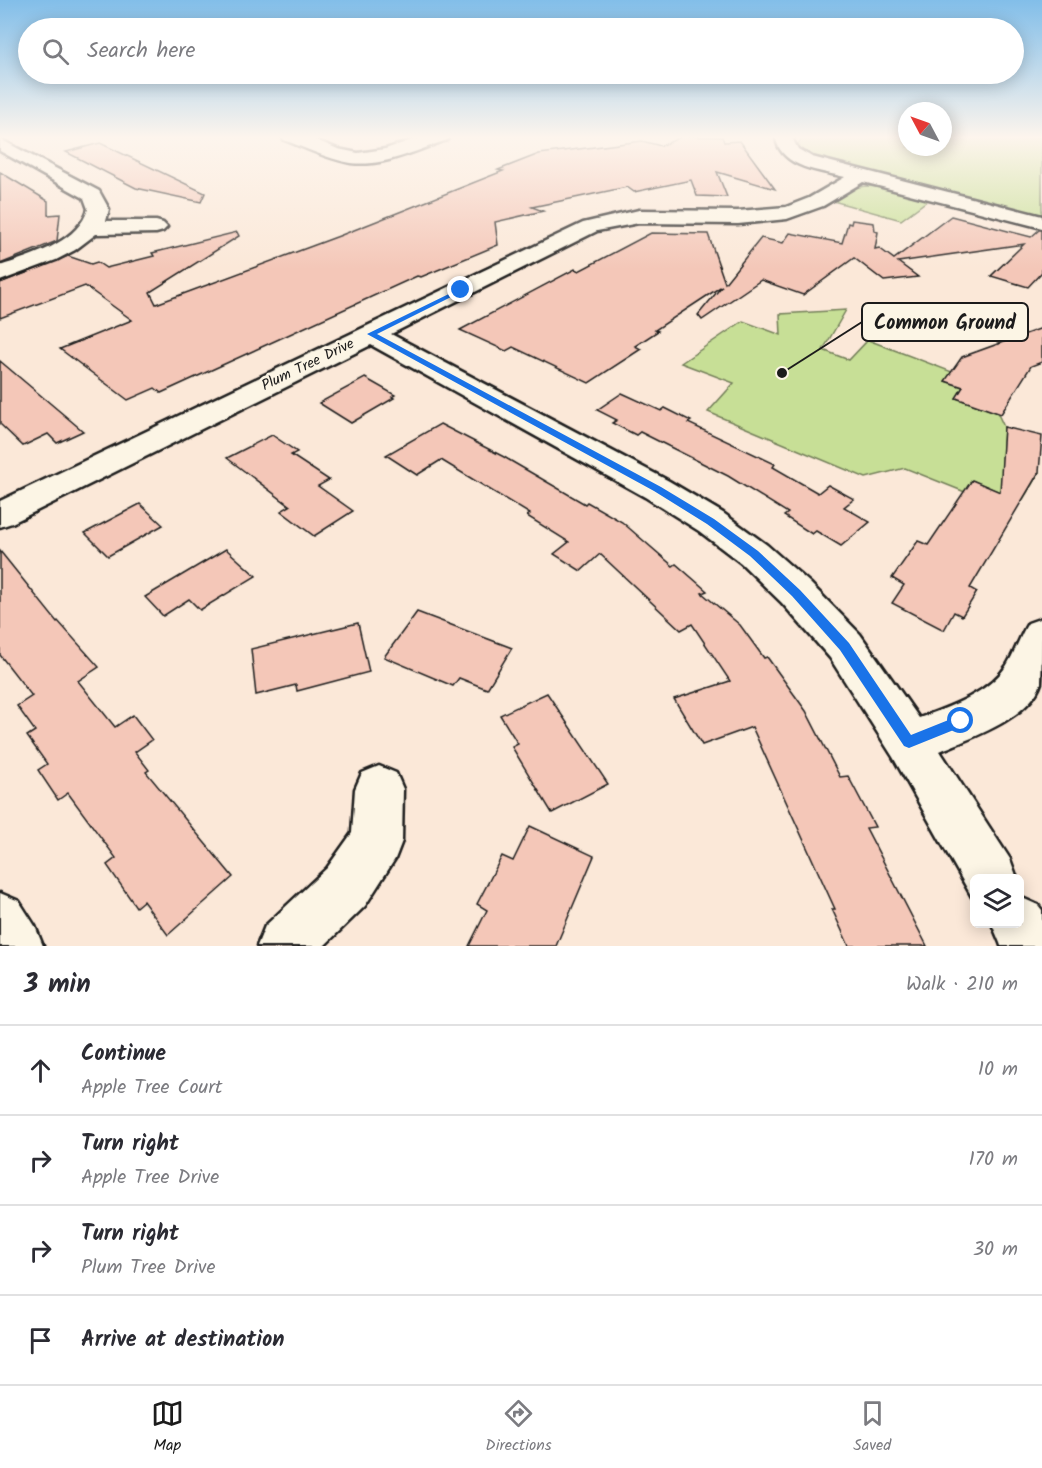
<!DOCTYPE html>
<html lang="en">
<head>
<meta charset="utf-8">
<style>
	:root { --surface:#fff; --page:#f2f2f3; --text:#2b2b33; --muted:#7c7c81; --line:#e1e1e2; --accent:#1c1c1c }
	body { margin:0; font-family:Kalam,sans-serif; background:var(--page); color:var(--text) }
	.controls { position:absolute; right:18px; bottom:18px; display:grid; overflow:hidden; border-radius:9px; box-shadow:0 3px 15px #0003 }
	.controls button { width:54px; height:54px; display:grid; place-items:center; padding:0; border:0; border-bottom:2px solid var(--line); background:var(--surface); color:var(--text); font:30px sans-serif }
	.compass { position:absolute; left:898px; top:102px; width:54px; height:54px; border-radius:50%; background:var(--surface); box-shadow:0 3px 15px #0003; rotate:311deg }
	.stop { position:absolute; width:18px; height:18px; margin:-14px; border:4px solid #1a73e8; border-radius:50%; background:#fff }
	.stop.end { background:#1a73e8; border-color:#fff; box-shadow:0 2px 6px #0008 }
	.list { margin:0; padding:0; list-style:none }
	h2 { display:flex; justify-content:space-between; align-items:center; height:78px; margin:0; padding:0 24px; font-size:26px }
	h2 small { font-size:20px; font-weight:400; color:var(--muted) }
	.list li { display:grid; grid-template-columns:39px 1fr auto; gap:18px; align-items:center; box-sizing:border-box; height:90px; padding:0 24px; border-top:2px solid var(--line) }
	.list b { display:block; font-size:22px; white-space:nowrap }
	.list p { margin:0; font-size:20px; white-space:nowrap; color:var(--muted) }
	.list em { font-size:20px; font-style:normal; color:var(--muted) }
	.icon { flex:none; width:33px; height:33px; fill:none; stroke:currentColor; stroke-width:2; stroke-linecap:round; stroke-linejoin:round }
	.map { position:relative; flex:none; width:1042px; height:946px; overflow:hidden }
	.search { position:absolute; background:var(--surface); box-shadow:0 3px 15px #0003; left:18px; right:18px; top:18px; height:66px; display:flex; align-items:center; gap:15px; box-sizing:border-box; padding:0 21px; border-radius:33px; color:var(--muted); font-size:22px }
	.sheet { height:438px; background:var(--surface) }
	nav { display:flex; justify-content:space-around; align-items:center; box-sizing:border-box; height:84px; border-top:2px solid var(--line); background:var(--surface); font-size:16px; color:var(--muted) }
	nav a { display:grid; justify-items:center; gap:3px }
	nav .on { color:var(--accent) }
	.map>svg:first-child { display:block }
	.green { fill:#c7df96; stroke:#727e59; stroke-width:1.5 }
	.building { fill:#f4c7b8; stroke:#1c1c1c; stroke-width:1.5 }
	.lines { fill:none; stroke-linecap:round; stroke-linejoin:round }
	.minor-casing { stroke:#1c1c1c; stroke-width:5 }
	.minor { fill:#fcf5e5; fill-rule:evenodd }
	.route { fill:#1a73e8 }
	.labels { text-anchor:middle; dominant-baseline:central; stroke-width:5; stroke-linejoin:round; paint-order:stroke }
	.far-street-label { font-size:15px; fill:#1c1c1c; stroke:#fcf5e5 }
	.leader { fill:none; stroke:#1c1c1c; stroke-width:2 }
	.callout-dot { fill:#1c1c1c; stroke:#fcf5e5; stroke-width:2 }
	.callout { fill:#fcf5e5; stroke:#1c1c1c; stroke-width:2 }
	.callout-label { font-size:20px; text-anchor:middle; font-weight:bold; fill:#1c1c1c }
</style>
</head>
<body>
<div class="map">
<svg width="1042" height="946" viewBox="0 0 1042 946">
	<rect width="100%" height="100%" fill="#fbe8d8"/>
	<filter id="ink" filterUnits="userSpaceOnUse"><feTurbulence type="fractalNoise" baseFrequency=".0167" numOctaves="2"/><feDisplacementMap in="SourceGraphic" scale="12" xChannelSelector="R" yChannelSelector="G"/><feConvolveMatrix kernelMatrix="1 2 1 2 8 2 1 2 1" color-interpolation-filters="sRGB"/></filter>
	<g filter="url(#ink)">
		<g class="green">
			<path d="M 804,136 L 907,136 L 907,147 L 943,147 L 943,136 L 1042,137 L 1042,216 L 812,156 L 801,149 L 798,144 Z"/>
			<path d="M 865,186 L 882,187 L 928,200 L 901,220 L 833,201 L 854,188 Z"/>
			<path d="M 846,310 L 823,350 L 849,360 L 868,340 L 952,372 L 945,381 L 963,387 L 956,398 L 997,412 L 1004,427 L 1002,464 L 1039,473 L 1022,501 L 973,481 L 965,492 L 905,468 L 866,478 L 708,412 L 734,383 L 681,363 L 743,321 L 781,335 L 780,314 Z"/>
		</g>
		<g class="building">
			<path d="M 683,136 L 722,137 L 724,142 L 740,141 L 775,189 L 717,172 L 727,197 L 697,196 L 691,180 L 634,192 L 627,187 L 532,207 L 543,211 L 495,222 L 498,245 L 421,277 L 417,276 L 161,393 L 155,388 L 128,400 L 60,349 L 132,320 L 85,286 L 0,318 L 0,283 L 68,256 L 91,264 L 97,262 L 106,268 L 154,256 L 152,253 L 237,232 L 239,236 L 150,292 L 156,304 L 339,236 L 503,171 L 498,170 L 539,154 L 642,141 L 661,146 Z"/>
			<path d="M 100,143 L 205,193 L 201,202 L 136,188 L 66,152 Z"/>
			<path d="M 0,172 L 48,201 L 48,215 L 60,214 L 57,241 L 0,264 Z"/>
			<path d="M 951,216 L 1031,237 L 1039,230 L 1042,230 L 1042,272 L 1028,287 L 991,276 L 1024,244 L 898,262 L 918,277 L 884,281 L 854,258 L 803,295 L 761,280 L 702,320 L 698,315 L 722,286 L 655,330 L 658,331 L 635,346 L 641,349 L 589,383 L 513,347 L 506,351 L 460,330 L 575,269 L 579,271 L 651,233 L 708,234 L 725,283 L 761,238 L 783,243 L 790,233 L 842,243 L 848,223 L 851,224 L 852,220 L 874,223 L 875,231 L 878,232 L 875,249 L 879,248 L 894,259 Z"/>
			<path d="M 1042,328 L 1042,362 L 1031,366 L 1001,414 L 956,398 L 963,387 L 945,381 L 962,357 Z"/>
			<path d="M 0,361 L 83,431 L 57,443 L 48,434 L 23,446 L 0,424 Z"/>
			<path d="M 365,378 L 395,395 L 392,397 L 394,398 L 351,423 L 319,403 Z"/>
			<path d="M 622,393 L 661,411 L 665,408 L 691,421 L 688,423 L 775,464 L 773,467 L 818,493 L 828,485 L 854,499 L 844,507 L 870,522 L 841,546 L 816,531 L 812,534 L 784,516 L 788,513 L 728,476 L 640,432 L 636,435 L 612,423 L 617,420 L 597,410 Z"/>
			<path d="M 440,424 L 504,457 L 585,504 L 587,502 L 622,522 L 673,566 L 676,564 L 707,591 L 702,593 L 740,625 L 764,658 L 767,657 L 806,711 L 840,777 L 848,776 L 875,827 L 866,828 L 927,946 L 849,946 L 832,909 L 835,909 L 752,727 L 702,745 L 674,699 L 730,681 L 692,624 L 681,630 L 600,554 L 581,571 L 554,554 L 569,542 L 527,516 L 530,514 L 441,460 L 417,475 L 386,455 Z"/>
			<path d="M 1004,427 L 1042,436 L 1039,472 L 970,588 L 977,592 L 962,616 L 954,612 L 944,630 L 892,603 L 904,585 L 892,578 L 918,541 L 928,545 L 972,480 L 1000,492 Z"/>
			<path d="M 272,435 L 297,452 L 291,455 L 329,480 L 318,486 L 353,511 L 314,536 L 281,511 L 290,506 L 227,458 Z"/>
			<path d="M 140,504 L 163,525 L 108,556 L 85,533 Z"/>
			<path d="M 226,549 L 256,576 L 200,610 L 189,599 L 163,616 L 145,597 Z"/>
			<path d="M 0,551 L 57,622 L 58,621 L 99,667 L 78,681 L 115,727 L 133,715 L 152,740 L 135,752 L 149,770 L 146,772 L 233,877 L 168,935 L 143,901 L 136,907 L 107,865 L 116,858 L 68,793 L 58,800 L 38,770 L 47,764 L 27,736 L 35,731 L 17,706 L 32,696 L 0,655 Z"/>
			<path d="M 417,612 L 512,648 L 487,689 L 459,678 L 453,686 L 384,657 Z"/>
			<path d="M 358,623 L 369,672 L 297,691 L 296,685 L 256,695 L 251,649 Z"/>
			<path d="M 547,693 L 608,784 L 552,813 L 512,747 L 518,744 L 500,715 Z"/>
			<path d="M 530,826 L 594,856 L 556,946 L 469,946 L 487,910 L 477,904 L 502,856 L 513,861 Z"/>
		</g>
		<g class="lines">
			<defs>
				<g id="minor">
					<path d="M 282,136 L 306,136 L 338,149 L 358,153 L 385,149 L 424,136 L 449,136 L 447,140 C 417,150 384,167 351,163 C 327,159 306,148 284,140 Z"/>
					<path d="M 777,136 L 795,136 L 793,140 L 798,149 L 812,157 L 1042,216 L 1042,228 L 863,182 L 823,206 L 787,219 L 738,224 L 639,223 L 597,231 L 391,334 L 669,481 L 723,513 L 767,545 L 810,583 L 860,634 L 919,718 C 949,707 988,694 1007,665 C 1015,652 1020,636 1028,623 L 1042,618 C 1042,634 1042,669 1041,683 C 1030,718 971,738 940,751 L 1010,859 L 1017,878 L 974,878 L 974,897 L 972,897 L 893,757 L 830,658 L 782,603 L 741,563 L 699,531 L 645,497 L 371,345 L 12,523 L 0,527 L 0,501 L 583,223 L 639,210 L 738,211 L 786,207 L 809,198 L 845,177 C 821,171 782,168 776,139 Z"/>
					<path d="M 0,139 L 99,191 L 109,209 L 106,221 L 156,221 L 163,223 L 167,227 L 163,231 L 156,233 L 96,234 L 75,250 L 56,260 L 0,281 L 0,266 C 30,256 78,243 88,209 L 84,198 L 0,151 Z"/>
					<path d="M 379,766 L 396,773 L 403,789 L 402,841 L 395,859 L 365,906 L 324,946 L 257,946 L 265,926 L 327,868 L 352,833 L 355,789 L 362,773 Z"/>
					<path d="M 0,893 L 19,901 L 35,926 L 43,946 L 0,946 Z"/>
					<path d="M 1020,897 L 1038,905 L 1042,910 L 1042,946 L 1001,946 L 1000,943 L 992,924 L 1020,924 Z"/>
				</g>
			</defs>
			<use href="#minor" class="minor-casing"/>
			<use href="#minor" class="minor"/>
		</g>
	</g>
	<linearGradient id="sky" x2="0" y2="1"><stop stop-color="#82bee9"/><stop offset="0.51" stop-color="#fdf5ed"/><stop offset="1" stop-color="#fdf5ed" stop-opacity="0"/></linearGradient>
	<rect width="1042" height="269" fill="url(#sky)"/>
	<path class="route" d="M 459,289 L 465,290 L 377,334 L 661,487 L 714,519 L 758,551 L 800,590 L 849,643 L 911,735 L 961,715 L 966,717 L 968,721 L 966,725 L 909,748 L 904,746 L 840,650 L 792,596 L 750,556 L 707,524 L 654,491 L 367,334 Z"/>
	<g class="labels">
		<g class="far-street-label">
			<text transform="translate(308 365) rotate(-26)">Plum Tree Drive</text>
		</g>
	</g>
	<path class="leader" d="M782 373L862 322"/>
	<circle class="callout-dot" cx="782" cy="373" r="6"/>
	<rect class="callout" x="862" y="303" width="166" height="38" rx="6"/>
	<g class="callout-label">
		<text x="945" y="329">Common Ground</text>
	</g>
</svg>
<div class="controls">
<button><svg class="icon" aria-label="layers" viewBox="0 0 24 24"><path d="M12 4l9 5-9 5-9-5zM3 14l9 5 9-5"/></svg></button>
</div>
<svg class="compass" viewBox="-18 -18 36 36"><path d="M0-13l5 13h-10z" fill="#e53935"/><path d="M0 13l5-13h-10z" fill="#7c7c81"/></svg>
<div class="stop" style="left:961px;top:721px"></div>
<div class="stop end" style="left:461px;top:290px"></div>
<div class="search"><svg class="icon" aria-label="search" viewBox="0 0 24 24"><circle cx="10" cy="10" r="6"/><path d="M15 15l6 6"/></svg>Search here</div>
</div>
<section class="sheet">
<h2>3 min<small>Walk · 210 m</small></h2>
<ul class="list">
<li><svg class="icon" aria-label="ahead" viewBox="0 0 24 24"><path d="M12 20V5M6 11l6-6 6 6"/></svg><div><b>Continue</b><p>Apple Tree Court</p></div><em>10 m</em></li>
<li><svg class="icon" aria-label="right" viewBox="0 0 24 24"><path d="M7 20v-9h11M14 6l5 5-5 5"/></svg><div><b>Turn right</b><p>Apple Tree Drive</p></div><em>170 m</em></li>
<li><svg class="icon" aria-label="right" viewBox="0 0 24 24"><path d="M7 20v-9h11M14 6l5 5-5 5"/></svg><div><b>Turn right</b><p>Plum Tree Drive</p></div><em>30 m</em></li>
<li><svg class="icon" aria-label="arrive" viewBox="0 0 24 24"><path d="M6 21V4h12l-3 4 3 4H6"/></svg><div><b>Arrive at destination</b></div></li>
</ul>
</section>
<nav>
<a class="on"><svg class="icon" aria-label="map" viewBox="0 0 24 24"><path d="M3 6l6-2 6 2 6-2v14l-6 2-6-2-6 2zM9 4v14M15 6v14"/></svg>Map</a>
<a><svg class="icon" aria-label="directions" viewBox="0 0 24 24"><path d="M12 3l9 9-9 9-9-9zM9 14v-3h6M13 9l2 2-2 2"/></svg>Directions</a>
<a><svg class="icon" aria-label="saved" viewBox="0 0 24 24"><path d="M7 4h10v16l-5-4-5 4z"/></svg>Saved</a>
</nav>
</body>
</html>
